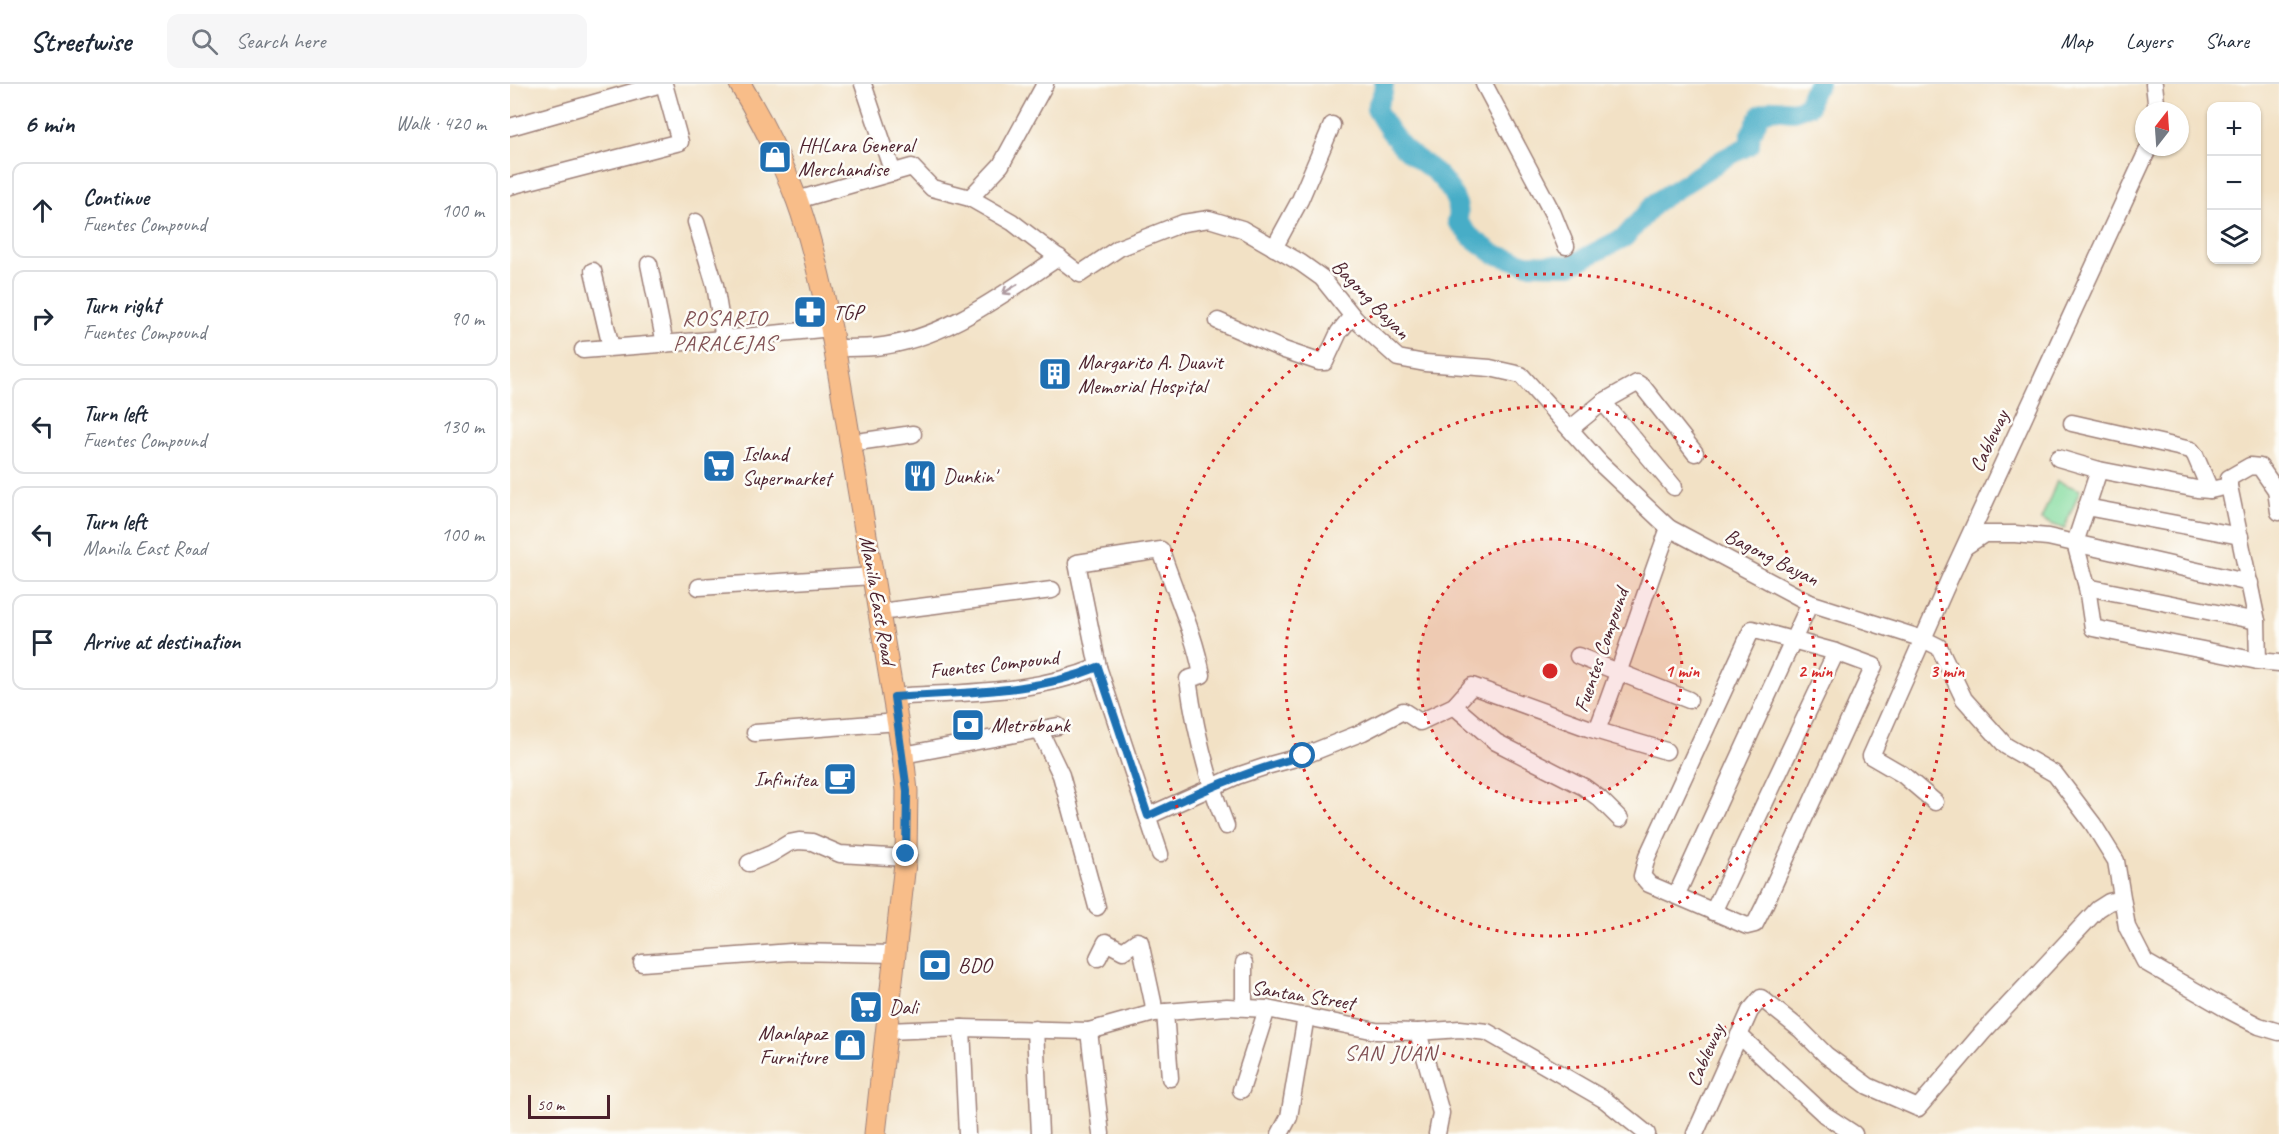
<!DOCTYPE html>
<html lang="en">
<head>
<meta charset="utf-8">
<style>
	:root { --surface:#fff; --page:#f6f6f7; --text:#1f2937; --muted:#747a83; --line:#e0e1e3 }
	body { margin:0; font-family:Caveat,sans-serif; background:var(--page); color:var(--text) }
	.controls { position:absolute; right:18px; top:18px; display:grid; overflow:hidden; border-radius:12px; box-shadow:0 2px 4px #0004 }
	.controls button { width:54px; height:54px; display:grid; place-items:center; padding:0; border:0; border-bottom:2px solid var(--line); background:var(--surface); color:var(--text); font:30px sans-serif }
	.compass { position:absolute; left:1625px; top:18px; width:54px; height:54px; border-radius:50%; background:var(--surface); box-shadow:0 2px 4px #0004; rotate:17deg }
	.scale { position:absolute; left:18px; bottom:15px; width:82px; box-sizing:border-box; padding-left:6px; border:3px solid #4a1f2b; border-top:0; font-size:16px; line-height:21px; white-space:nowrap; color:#4a1f2b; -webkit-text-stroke:4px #fdfcf7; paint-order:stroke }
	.stop { position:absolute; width:18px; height:18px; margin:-14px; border:4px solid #1f6fb2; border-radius:50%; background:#fff }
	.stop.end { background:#1f6fb2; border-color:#fff; box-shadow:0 2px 6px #0008 }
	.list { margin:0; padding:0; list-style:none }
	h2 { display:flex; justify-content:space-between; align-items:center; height:78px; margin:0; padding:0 24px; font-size:26px }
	h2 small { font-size:20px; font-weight:400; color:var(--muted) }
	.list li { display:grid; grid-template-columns:39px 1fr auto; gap:18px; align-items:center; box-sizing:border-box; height:96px; margin:0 12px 12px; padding:0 12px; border:2px solid var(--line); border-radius:12px }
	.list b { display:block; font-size:22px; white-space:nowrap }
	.list p { margin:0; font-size:20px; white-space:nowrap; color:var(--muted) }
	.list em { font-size:20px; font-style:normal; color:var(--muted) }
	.icon { flex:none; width:33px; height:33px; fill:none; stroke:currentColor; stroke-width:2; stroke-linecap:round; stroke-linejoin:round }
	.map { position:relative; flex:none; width:1769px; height:1050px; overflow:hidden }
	header { display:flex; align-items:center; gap:36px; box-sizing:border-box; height:84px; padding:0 30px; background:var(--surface); border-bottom:2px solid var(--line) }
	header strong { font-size:28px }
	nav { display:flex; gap:33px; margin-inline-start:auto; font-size:21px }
	.search { width:420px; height:54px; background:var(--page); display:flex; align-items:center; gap:15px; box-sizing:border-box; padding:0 21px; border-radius:12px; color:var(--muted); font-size:22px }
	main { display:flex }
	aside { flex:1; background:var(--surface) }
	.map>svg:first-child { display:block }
	.green { fill:#85dca0; stroke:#687e66; stroke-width:1.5 }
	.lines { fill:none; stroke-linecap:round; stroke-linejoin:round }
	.river { stroke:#47adc7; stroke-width:20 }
	.minor-casing { stroke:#9e8078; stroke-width:19 }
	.major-casing { stroke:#9e8078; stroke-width:23 }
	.minor { stroke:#fff; stroke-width:16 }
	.major { stroke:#f8bd89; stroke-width:21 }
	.oneway { stroke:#ae9aa0 }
	.route { stroke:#1f6fb2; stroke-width:8 }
	.ring { fill:none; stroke:#d62828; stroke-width:3; stroke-dasharray:3 6 }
	.labels { text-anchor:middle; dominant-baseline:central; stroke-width:5; stroke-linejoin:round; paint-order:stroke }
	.poi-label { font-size:21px; fill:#4a1f2b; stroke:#fdfcf7; text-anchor:start }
	.street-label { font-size:21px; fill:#4a1f2b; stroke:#fdfcf7 }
	.neighbourhood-label { font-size:22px; letter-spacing:1.5px; fill:#815154; stroke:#fdfcf7 }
	.centre { fill:#d62828; stroke:#fdfcf7; stroke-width:3 }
	.ring-label { font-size:18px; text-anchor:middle; font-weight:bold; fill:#d62828; stroke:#fdfcf7; stroke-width:5; stroke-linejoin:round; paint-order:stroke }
</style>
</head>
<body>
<header>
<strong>Streetwise</strong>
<div class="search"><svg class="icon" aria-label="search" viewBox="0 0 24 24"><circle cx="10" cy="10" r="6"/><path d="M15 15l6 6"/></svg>Search here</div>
<nav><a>Map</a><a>Layers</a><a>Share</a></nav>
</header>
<main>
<aside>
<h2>6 min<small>Walk · 420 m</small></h2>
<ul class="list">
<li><svg class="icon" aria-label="ahead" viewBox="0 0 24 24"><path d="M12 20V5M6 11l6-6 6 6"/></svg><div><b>Continue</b><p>Fuentes Compound</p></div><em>100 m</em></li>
<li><svg class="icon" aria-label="right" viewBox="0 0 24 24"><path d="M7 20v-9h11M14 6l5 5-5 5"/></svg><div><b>Turn right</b><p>Fuentes Compound</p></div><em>90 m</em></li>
<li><svg class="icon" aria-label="left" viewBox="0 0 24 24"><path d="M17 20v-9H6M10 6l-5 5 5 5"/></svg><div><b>Turn left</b><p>Fuentes Compound</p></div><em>130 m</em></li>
<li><svg class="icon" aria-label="left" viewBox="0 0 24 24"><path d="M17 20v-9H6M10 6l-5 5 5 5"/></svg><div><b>Turn left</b><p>Manila East Road</p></div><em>100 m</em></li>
<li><svg class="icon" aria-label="arrive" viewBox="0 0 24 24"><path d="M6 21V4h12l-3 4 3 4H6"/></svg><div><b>Arrive at destination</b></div></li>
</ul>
</aside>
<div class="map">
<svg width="1769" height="1050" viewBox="0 0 1769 1050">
	<rect width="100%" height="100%" fill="#fdfcf7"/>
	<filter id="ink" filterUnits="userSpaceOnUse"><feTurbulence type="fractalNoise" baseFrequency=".0167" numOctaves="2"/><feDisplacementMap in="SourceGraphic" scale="12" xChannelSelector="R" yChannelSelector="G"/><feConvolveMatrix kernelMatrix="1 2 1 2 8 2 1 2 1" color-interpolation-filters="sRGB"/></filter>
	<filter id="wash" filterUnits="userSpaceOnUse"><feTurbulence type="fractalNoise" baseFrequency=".008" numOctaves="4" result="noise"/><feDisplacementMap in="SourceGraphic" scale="24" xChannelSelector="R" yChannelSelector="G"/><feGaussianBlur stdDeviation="1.35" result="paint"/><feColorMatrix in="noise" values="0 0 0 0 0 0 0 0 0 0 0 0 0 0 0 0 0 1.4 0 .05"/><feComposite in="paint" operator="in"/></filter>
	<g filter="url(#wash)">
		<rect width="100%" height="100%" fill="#f2e1c5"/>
		<path class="green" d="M 1547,397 L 1570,406 L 1554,445 L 1531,436 Z"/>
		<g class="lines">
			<path class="river" d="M 874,0 L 873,8 L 866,25 C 874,39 882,52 893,63 C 913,82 928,84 943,111 C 947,119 951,128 947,137 L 961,153 L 984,170 L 1017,180 L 1061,181 L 1115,153 L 1146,118 L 1215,74 L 1240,61 L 1240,51 L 1251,30 L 1264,25 L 1283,27 L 1299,22 L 1301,10 L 1309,0"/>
		</g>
	</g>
	<g filter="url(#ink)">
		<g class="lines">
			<defs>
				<g id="minor">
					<path d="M 353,0 L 383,89"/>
					<path d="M 974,0 L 1043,130 L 1056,162"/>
					<path d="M 1644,0 L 1647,27"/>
					<path d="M 0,43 L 151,0"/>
					<path d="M 0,102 L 170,58 L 154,0"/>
					<path d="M 460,114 L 491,81 L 535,0"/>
					<path d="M 287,116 L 402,83 L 422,104 L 460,114 L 502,138 L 570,190 L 609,164 L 673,139 L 699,135 L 732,145 L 791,179 L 812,194 L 845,235 L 888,274 L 915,279 L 980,284 L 1011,291 L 1091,380 L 1159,444 L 1300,519 L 1413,555 L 1429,563 L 1454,615 L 1496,662 L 1545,690 L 1583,740 L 1606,777 L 1617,843 L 1635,878 L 1720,927 L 1749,942 L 1769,948"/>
					<path d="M 186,138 L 205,201 L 214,255"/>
					<path d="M 764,164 L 790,116 L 822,41"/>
					<path d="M 139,180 L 155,260"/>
					<path d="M 83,187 L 101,263"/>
					<path d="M 708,237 L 774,266 L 809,278 L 815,278 L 829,248 L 842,232"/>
					<path d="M 324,264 C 337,264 351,264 365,263 C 434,256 493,210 549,173"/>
					<path d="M 73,266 L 214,255 L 321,244"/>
					<path d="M 1093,318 L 1164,403"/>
					<path d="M 1562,339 L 1681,366 L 1685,371 L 1700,406"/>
					<path d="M 1060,345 L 1093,318 L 1127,299 L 1133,303 L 1185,369"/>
					<path d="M 340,359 L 403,350"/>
					<path d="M 1548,374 L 1589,386 L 1687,405 L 1700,406 L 1719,402 L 1747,537 L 1748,577"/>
					<path d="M 1589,386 L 1565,459 L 1577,503 L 1583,544 L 1748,577 L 1769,579"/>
					<path d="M 1719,402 L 1719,394 L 1740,382 L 1750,383 L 1766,406 L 1769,428"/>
					<path d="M 1576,423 L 1730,452"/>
					<path d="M 1456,462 L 1474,450 L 1505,450 L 1538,453 L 1740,499"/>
					<path d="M 189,503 L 363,492"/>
					<path d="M 1577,503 L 1747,537"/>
					<path d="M 370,528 L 542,506"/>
					<path d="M 1242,545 L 1326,568 L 1364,582 L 1254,822 L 1245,840 L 1237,842 L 1139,800 L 1132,792 L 1137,773 Z"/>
					<path d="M 1068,572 L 1179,616"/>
					<path d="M 384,613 C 452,608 524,610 588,583"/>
					<path d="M 944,622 L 986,658 L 1074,703 L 1089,714 L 1110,735"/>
					<path d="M 529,645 L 551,691 L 587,823"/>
					<path d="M 1087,646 C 1113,579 1134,511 1159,444"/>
					<path d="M 245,649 L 388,638"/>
					<path d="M 393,671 L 548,642"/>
					<path d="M 1425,718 L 1392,690 L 1361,672 L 1439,496 L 1639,63"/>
					<path d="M 638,732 L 727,692 L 760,681 L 793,672 L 853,648 L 893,627 L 910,638 L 944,622 L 962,602 L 1078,644 L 1156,667"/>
					<path d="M 650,770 L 588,583 L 567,479 L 651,466 C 664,507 684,547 692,591 L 678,595 C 685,646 697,694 716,742"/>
					<path d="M 239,779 L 261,770 L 279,759 L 289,757 L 302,758 L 330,770 L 396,774"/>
					<path d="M 1166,812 L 1300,519"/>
					<path d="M 1203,828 L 1326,568"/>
					<path d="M 588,874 L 596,858 L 613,867 L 627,857 L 630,858 L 643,918 L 644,929"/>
					<path d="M 132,879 L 281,868 L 385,870"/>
					<path d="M 734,879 L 734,923"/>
					<path d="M 655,928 L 660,994"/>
					<path d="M 452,944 L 457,1050"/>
					<path d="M 525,945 L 530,1050"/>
					<path d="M 377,947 L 452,944 L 579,947 L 644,929 L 717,923 L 757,925 L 866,947 L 908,948 L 950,945 L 977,948 L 1095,1016 L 1137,1050"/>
					<path d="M 579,947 L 591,1050"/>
					<path d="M 908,948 L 931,1029 L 927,1050"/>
					<path d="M 1229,951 L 1315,1031 L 1344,1050"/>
					<path d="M 731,1006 L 757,925"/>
					<path d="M 770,1050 L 779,1033 L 796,932"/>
					<path d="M 1185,1050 L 1240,927 L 1251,914 L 1291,946 L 1316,971 L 1358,1002 L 1408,1024 L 1473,948 L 1588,825 L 1599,818 L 1611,815"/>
				</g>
				<path id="major" d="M 230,0 C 252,37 271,75 287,116 C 302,157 311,201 321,244 L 393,671 L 397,707 L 396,770 L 365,1050"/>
			</defs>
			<use href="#minor" class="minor-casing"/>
			<use href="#major" class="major-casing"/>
			<use href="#minor" class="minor"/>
			<use href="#major" class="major"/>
		</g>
		<defs><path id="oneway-shaft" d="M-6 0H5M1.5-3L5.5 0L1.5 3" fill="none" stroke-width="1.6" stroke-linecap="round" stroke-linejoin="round" transform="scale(1.5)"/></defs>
		<use class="oneway" href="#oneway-shaft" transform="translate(500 205) rotate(148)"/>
	</g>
	<g class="lines" filter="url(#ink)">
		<path class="route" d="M 396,770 L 397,707 L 384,613 C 452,608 524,610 588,583 L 638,732 C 689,708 739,686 793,672"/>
	</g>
	<circle cx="1040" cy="587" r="132" fill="#d62828" fill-opacity=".12"/>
	<g class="ring">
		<circle cx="1040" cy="587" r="132"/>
		<circle cx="1040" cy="587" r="265"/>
		<circle cx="1040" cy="587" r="397"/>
	</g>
	<defs>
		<symbol id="shop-square" viewBox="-11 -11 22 22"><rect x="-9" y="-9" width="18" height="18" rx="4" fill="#1f6fb2" stroke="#fdfcf7"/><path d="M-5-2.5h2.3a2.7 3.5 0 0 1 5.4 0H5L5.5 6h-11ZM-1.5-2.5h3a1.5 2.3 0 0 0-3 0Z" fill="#fff"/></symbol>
		<symbol id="pharmacy-square" viewBox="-11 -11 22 22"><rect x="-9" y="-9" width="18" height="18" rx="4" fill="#1f6fb2" stroke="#fdfcf7"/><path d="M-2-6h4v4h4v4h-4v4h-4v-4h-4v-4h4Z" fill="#fff"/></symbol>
		<symbol id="building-square" viewBox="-11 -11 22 22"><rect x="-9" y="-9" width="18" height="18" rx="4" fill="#1f6fb2" stroke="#fdfcf7"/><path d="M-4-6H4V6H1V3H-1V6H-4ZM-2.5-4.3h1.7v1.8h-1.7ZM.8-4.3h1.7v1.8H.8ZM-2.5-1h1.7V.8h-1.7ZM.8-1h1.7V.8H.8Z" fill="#fff"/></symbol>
		<symbol id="supermarket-square" viewBox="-11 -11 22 22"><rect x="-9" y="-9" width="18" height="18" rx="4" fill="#1f6fb2" stroke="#fdfcf7"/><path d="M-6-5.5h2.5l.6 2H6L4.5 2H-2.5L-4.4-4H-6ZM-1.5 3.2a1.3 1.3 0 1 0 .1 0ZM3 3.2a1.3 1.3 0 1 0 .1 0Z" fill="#fff"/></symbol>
		<symbol id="restaurant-square" viewBox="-11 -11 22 22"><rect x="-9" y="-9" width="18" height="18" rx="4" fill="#1f6fb2" stroke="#fdfcf7"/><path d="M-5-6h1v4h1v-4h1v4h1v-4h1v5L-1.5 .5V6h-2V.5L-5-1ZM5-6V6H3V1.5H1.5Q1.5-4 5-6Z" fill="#fff"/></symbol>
		<symbol id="bank-square" viewBox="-11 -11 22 22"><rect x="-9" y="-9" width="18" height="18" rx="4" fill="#1f6fb2" stroke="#fdfcf7"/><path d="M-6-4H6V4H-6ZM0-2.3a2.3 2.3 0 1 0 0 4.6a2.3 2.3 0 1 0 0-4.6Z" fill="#fff"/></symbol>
		<symbol id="cafe-square" viewBox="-11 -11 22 22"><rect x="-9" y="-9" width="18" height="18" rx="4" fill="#1f6fb2" stroke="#fdfcf7"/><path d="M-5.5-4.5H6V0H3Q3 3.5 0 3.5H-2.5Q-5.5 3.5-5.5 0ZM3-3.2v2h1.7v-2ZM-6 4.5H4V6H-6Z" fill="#fff"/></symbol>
	</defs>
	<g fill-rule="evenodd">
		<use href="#shop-square" x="246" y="54" width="38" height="38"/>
		<use href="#pharmacy-square" x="281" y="209" width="38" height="38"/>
		<use href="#building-square" x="526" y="271" width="38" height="38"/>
		<use href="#supermarket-square" x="190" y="363" width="38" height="38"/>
		<use href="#restaurant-square" x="391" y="373" width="38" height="38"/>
		<use href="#bank-square" x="439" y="622" width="38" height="38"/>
		<use href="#cafe-square" x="311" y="676" width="38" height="38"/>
		<use href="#bank-square" x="406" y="862" width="38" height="38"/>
		<use href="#supermarket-square" x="337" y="904" width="38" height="38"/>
		<use href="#shop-square" x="321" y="942" width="38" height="38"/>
	</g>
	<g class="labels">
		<g class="poi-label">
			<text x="288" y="61">HHLara General<tspan x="288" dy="24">Merchandise</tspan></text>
			<text x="323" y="228">TGP</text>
			<text x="568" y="278">Margarito A. Duavit<tspan x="568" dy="24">Memorial Hospital</tspan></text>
			<text x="232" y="370">Island<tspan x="232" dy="24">Supermarket</tspan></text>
			<text x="433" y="392">Dunkin'</text>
			<text x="481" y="641">Metrobank</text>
			<text x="307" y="695" text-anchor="end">Infinitea</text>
			<text x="448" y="881">BDO</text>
			<text x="379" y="923">Dali</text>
			<text x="317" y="949" text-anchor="end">Manlapaz<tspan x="317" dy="24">Furniture</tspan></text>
		</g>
		<g class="street-label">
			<text transform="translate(861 215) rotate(46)">Bagong Bayan</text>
			<text transform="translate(1479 357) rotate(-65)">Cableway</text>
			<text transform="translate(1262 473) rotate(27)">Bagong Bayan</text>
			<text transform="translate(368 516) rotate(80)">Manila East Road</text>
			<text transform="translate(1091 566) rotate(-71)">Fuentes Compound</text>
			<text transform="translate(484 580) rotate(-6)">Fuentes Compound</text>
			<text transform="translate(793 911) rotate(9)">Santan Street</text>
			<text transform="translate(1195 971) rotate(-66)">Cableway</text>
		</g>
		<g class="neighbourhood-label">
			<text x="215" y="234">ROSARIO<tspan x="215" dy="25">PARALEJAS</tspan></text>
			<text x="881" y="969">SAN JUAN</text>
		</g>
	</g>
	<circle cx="1040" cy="587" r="9" class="centre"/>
	<g class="ring-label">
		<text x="1172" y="593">1 min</text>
		<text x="1305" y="593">2 min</text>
		<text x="1437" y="593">3 min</text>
	</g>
</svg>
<div class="controls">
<button>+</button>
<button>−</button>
<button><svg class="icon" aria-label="layers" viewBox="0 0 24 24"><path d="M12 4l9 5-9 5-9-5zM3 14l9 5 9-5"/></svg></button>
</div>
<svg class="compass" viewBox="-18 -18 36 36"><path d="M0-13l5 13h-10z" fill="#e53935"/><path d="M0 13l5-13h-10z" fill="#747a83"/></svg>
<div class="scale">50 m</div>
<div class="stop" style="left:793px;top:672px"></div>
<div class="stop end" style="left:396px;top:770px"></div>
</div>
</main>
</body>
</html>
